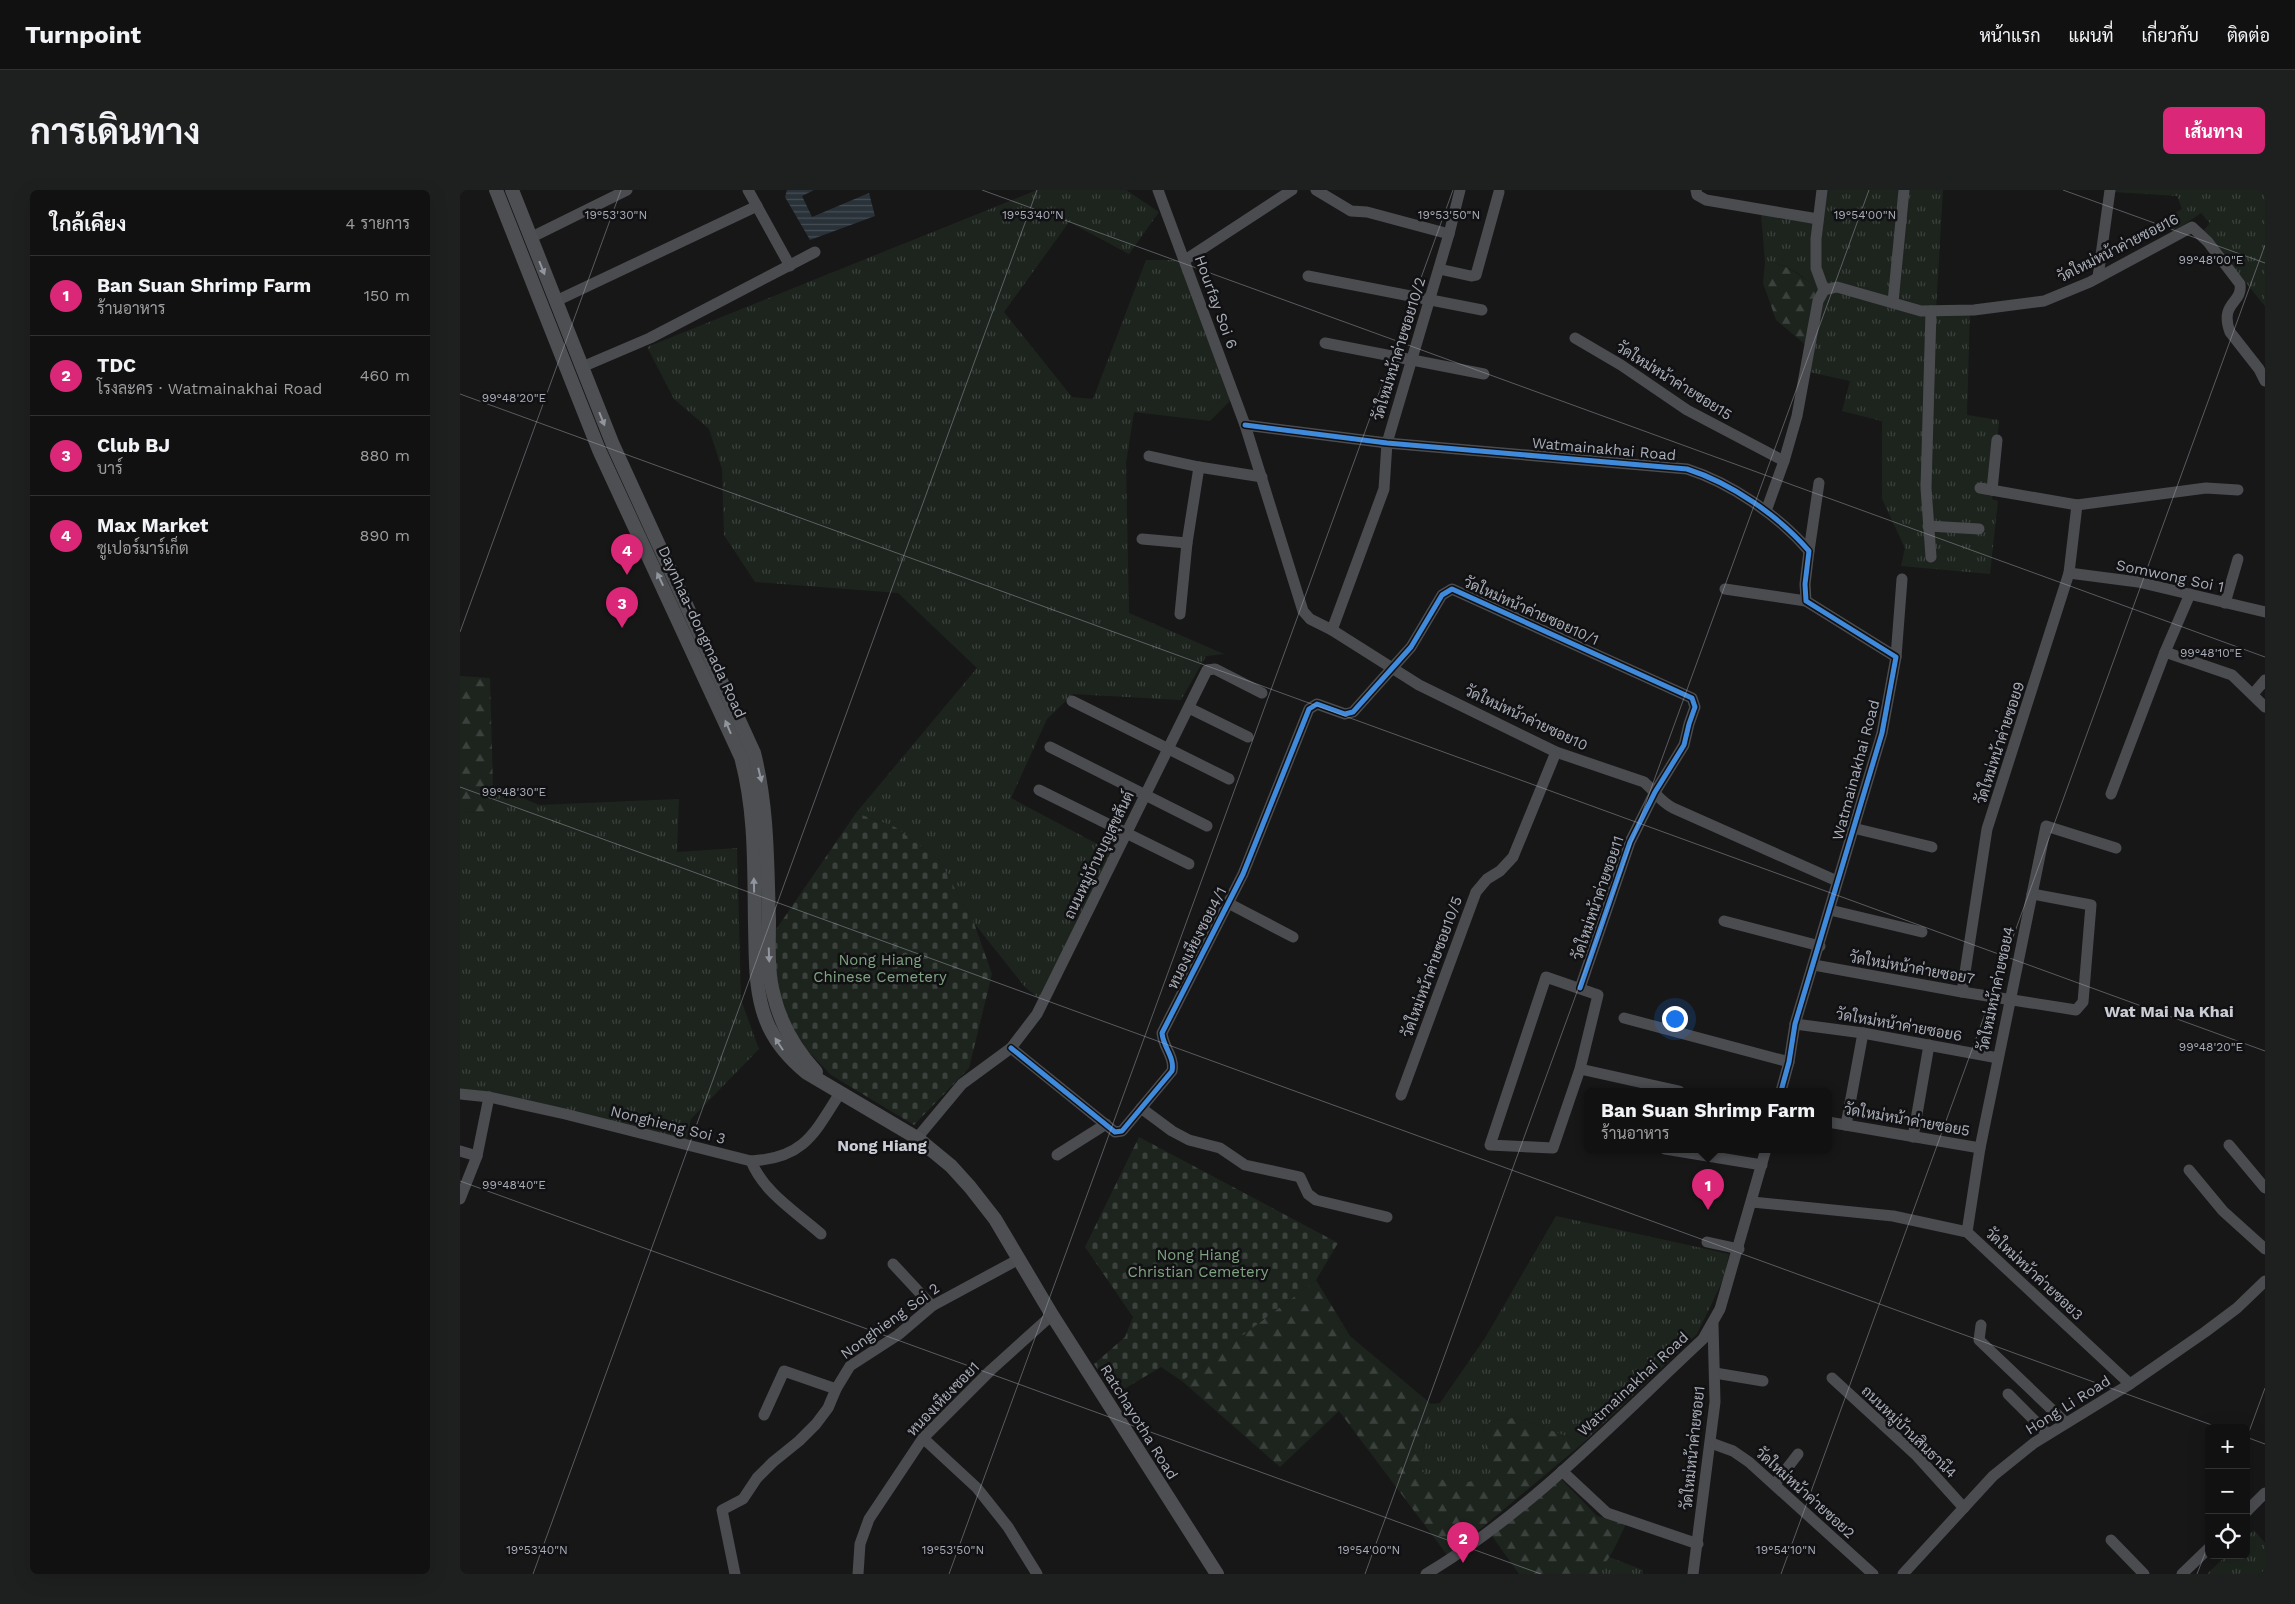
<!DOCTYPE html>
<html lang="th">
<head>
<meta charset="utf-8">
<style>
	:root { --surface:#111; --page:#1e1f1f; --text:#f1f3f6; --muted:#9c9d9f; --line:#303131; --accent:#db2777 }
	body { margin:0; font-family:"Work Sans",Sarabun,sans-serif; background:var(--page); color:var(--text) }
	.controls { position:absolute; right:15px; bottom:15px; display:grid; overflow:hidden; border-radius:8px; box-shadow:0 5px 20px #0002 }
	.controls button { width:45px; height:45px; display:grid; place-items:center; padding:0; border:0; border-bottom:1px solid var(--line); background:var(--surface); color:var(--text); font:25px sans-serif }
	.you { position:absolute; left:1214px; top:828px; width:18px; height:18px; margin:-12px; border:4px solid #fff; border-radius:50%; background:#1a73e8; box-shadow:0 0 0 8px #1a73e833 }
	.badge { display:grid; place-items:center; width:32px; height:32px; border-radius:50%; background:var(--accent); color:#fff; font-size:16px; font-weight:700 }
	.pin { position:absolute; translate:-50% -41px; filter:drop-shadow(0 1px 2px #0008) }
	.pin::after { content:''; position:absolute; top:26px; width:18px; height:15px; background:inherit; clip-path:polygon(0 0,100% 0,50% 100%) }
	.popup { position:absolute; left:1124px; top:898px; width:248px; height:65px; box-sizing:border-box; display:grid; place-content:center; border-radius:8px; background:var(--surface); filter:drop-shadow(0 1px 4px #0005); font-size:16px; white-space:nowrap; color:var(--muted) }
	.popup b { font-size:19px; color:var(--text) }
	.popup::after { content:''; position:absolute; left:50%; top:100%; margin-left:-10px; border:10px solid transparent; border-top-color:var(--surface) }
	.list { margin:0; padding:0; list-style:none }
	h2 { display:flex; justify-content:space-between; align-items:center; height:65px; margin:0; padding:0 20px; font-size:21px }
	h2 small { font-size:16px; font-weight:400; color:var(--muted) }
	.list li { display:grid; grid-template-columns:32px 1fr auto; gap:15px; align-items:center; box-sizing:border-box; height:80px; padding:0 20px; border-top:1px solid var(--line) }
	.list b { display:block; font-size:19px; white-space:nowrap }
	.list p { margin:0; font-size:16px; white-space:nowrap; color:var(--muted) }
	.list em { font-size:16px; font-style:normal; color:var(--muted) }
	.icon { flex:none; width:28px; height:28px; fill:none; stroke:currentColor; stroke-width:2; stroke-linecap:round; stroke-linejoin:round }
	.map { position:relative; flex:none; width:1805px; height:1384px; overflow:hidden; border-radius:8px }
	header { display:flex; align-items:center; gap:30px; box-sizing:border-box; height:70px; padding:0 25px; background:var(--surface); border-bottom:1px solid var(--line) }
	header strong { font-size:24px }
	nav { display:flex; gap:28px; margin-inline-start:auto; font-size:18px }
	.intro { display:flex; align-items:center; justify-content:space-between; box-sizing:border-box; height:120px; padding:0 30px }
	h1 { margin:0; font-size:35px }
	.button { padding:12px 22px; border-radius:8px; background:var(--accent); color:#fff; font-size:18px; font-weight:700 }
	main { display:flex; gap:30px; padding:0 30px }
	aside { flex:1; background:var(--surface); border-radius:8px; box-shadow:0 5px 20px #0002 }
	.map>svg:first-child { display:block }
	.grass { fill:url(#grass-tufts) }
	.forest { fill:url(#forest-firs) }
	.cemetery { fill:url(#cemetery-stones) }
	.water { fill:url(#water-rules) }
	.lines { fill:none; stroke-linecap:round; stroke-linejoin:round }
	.minor { stroke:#4b4c50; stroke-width:11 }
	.major { stroke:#4d4f52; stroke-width:14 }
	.cycleway-casing { stroke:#111113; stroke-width:8 }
	.cycleway { stroke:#408adc; stroke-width:5 }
	.oneway { fill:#91969e }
	.ticks { fill:none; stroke:#a8adb8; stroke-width:1; stroke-opacity:0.45 }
	.labels { text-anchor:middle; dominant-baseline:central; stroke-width:5; stroke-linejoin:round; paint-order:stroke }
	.street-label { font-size:15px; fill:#a8adb8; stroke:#111113 }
	.park-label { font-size:15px; fill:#7fa381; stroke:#111113 }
	.neighbourhood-label { font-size:16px; font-weight:bold; fill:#c9ccd4; stroke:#111113 }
	.ticks-label { font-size:12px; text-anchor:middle; fill:#a8adb8; stroke:#111113; stroke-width:5; stroke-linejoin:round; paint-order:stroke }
</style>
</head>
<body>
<header>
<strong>Turnpoint</strong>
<nav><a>หน้าแรก</a><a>แผนที่</a><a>เกี่ยวกับ</a><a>ติดต่อ</a></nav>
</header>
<div class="intro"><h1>การเดินทาง</h1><a class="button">เส้นทาง</a></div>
<main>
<aside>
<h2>ใกล้เคียง<small>4 รายการ</small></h2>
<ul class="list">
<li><span class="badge">1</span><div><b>Ban Suan Shrimp Farm</b><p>ร้านอาหาร</p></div><em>150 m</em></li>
<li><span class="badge">2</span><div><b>TDC</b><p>โรงละคร · Watmainakhai Road</p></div><em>460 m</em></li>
<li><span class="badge">3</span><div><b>Club BJ</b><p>บาร์</p></div><em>880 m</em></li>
<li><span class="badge">4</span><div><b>Max Market</b><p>ซูเปอร์มาร์เก็ต</p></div><em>890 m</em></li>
</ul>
</aside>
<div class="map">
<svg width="1805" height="1384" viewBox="0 0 1805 1384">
	<defs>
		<pattern id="grass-tufts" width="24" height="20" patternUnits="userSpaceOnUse" patternTransform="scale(1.25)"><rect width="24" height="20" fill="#1d241e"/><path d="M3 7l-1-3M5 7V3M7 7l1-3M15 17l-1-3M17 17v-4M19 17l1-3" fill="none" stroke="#3b413d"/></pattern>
		<pattern id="forest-firs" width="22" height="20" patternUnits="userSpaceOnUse" patternTransform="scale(1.25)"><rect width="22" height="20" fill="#1d241e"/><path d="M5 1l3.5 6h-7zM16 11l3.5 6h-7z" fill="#3b413d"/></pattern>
		<pattern id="cemetery-stones" width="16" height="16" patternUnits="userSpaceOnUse" patternTransform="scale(1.25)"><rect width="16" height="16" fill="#1d241e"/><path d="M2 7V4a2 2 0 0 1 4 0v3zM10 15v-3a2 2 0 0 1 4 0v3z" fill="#3b413d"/></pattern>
		<pattern id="water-rules" width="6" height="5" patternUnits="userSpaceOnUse" patternTransform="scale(1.25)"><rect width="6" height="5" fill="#2a3239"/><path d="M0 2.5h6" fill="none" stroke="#464d54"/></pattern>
	</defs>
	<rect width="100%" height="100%" fill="#171717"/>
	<g class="grass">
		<path d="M 577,0 L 666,0 L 699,22 L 669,64 L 609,32 L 544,122 L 612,207 L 633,209 L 686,70 L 725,70 L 774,207 L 750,231 L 674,222 L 666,273 L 669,423 L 764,464 L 746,466 L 721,510 L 613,504 L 587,529 L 551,608 L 656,664 L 583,812 L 565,797 L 514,733 L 479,670 L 435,637 L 396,623 L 517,478 L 438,403 L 295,392 L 264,345 L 262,279 L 249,239 L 214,209 L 187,157 Z"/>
		<path d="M 1362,0 L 1483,0 L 1476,121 L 1510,120 L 1507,225 L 1539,230 L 1532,309 L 1538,311 L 1530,384 L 1441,376 L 1445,358 L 1422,309 L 1422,231 L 1382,221 L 1390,191 L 1349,182 L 1354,96 C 1339,83 1326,73 1305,72 L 1301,24 L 1358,29 Z"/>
		<path d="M 1653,0 L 1805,0 L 1805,116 L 1743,41 L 1750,33 L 1741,23 L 1712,43 L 1710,26 L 1722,19 L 1717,6 L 1653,2 Z"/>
		<path d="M 32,605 L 55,605 L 79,615 L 219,609 L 217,662 L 277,658 L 281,810 L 299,859 L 231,929 L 226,954 L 0,904 L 0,622 L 31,623 Z"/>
		<path d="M 1096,1026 L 1269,1064 L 1264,1088 L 1237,1144 L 1123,1253 L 1057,1227 L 1023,1234 L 1032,1283 L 999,1297 L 960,1281 L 971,1214 L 980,1213 L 1025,1148 Z"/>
		<path d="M 1794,1340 L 1805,1353 L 1805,1384 L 1747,1384 L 1767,1365 L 1786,1365 L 1786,1347 Z"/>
		<path d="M 1149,1367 L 1183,1380 L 1183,1384 L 1139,1384 Z"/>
	</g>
	<g class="forest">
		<path d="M 1305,72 C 1332,73 1342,91 1364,100 L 1346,155 L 1316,130 L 1303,93 Z"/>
		<path d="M 0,486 L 30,488 L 33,598 L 31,623 L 0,622 Z"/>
		<path d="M 856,1090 L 890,1146 L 971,1214 L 960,1281 L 999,1296 L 1031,1283 L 1023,1234 L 1057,1227 L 1123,1253 L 988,1366 L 879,1221 L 820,1277 L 722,1191 Z"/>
		<path d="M 1099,1287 L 1137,1326 L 1166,1334 L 1154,1359 L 1139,1384 L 1059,1384 L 1030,1343 Z"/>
	</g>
	<g class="cemetery">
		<path d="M 396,623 L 435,637 L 479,670 L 514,733 L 532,784 L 509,878 L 454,935 L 371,885 L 347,860 L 330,834 L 316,797 L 315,741 Z"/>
		<path d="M 679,947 L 878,1053 L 856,1090 L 722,1191 L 701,1177 L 654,1205 L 634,1174 L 665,1147 L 673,1127 L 625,1057 Z"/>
	</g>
	<path class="water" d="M 327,0 L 354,0 L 342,6 L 352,27 L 409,3 L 415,26 L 350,50 L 325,7 Z"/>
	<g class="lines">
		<g class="minor">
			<path d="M 288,0 L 330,76"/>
			<path d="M 698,0 L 785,235 L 843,421 L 850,429 L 872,440 L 959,495 L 1096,562 L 1184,592 C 1197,603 1198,610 1213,618 L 1377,691"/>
			<path d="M 856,0 L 891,21 L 907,22 L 989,44"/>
			<path d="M 1236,0 L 1237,5 L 1246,10 L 1358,29"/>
			<path d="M 1362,0 L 1356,49 L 1356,78 L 1364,100"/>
			<path d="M 70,48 L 167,0"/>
			<path d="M 725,70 L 832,0"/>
			<path d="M 979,79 L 1011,86 L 1016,85 L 1039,2"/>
			<path d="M 848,86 L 1022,120"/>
			<path d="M 1638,87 L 1650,0"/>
			<path d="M 96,111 L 297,16"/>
			<path d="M 1433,112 L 1444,0"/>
			<path d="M 1115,148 L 1161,175 L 1227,220 L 1324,271"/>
			<path d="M 865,153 L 1024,184"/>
			<path d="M 122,177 L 190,148 L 355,62"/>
			<path d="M 785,235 L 927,253 L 1227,279 C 1271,293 1319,326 1349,361 L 1345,394 L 1346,411 L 1436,467 L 1422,543 L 1335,834 L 1329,872 L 1321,901"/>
			<path d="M 689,266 L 739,277 L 802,287"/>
			<path d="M 1520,298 L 1617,315 L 1746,298 L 1778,300"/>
			<path d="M 1532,300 L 1537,250"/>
			<path d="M 1306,321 L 1324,271 L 1337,226 L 1358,111 L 1364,100 L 1377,97 L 1461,121 L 1514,120 L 1584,111 L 1630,92 L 1732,37 L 1748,52 L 1780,94 C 1783,114 1759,112 1770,142 L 1799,179 L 1805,191"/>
			<path d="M 1468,336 L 1519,339"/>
			<path d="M 682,349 L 727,353"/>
			<path d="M 1349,361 L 1359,293"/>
			<path d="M 1471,367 L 1466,298 L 1471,121"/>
			<path d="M 1609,383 L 1678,392 L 1805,422"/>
			<path d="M 1265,399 L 1346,411"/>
			<path d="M 1730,404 L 1705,462 L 1772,485 L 1805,517"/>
			<path d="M 1765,413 L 1778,369"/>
			<path d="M 720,424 L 727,353 L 739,277"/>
			<path d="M 872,440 L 924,299 L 927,253 L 989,44 L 1000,0"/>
			<path d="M 1436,467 L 1442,389"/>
			<path d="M 1793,504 L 1805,490"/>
			<path d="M 612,511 L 769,589"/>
			<path d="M 729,518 L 788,547"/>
			<path d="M 590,557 L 747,636"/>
			<path d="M 579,600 L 729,674"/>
			<path d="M 1651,604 L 1705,462"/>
			<path d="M 1393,638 L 1472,657"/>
			<path d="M 768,713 L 833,747"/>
			<path d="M 1370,720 L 1462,742"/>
			<path d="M 1264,731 L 1360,756"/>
			<path d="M 1354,775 L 1502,802 L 1616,820 L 1623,812 L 1631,715 L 1572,704"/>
			<path d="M 1502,802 L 1527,639 L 1609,383 L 1617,315"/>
			<path d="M 1164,828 L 1329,872"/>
			<path d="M 1335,834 L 1403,843 L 1538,868"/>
			<path d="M 551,858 L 655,942 L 662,941 L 712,881 C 715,867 703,857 702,843 L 783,684 L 849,519 L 857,514 L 885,524 L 893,522 L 951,457 L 982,405 L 992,399 L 1232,508 L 1235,517 L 1229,534 L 1224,555 L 1195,602 L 1170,652 L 1120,798"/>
			<path d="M 1120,879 L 1093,958 L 1030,955 L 1086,787 L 1138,805 L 1120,879 L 1219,901"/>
			<path d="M 0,904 L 29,907 L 105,924 L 291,971 C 344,968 354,944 380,903"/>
			<path d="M 941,905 L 1016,702 L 1027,689 L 1040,681 L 1053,667 L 1096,562"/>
			<path d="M 681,918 L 712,941 L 729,950 L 760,958 L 785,975 L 840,987 L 848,1004 L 856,1010 L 927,1027"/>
			<path d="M 1368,932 L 1520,958"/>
			<path d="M 1386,935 L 1403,843"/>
			<path d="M 1453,947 L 1469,855"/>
			<path d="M 457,948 L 502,894 L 551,858 L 577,824 L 747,480 L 755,479 L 802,503"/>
			<path d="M 1769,955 L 1805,998"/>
			<path d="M 1205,959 L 1302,975"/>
			<path d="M 0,961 L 17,966"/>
			<path d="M 597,965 L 646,934"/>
			<path d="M 291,971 C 304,1003 336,1022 361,1044"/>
			<path d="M 1729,980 L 1763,1021 L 1805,1059"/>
			<path d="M 0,1009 L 17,966 L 29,907"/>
			<path d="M 1292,1012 L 1433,1026 L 1507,1042 L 1670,1194"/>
			<path d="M 1507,1042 L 1520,958 L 1586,636 L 1656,658"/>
			<path d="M 1247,1052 L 1279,1059"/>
			<path d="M 433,1074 L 472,1116"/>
			<path d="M 1521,1135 L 1519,1150 L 1606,1233"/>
			<path d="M 1255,1183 L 1303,1191"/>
			<path d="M 1372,1188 L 1457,1266 L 1504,1318"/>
			<path d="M 1548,1204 L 1588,1244"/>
			<path d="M 304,1225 L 324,1181 L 376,1199"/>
			<path d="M 463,1248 L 517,1298 L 548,1337 L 577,1384"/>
			<path d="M 1251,1253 L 1273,1261 L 1289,1272 L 1413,1384"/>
			<path d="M 1102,1281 L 1147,1323 L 1238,1354"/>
			<path d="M 1315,1294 L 1338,1264"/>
			<path d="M 1786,1322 L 1805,1303"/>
			<path d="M 1651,1350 L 1684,1384"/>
			<path d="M 275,1384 L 262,1320 L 283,1309 L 297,1288 L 313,1272 L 339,1251 L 356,1234 L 368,1218 L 376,1199 L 390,1176 L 438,1145 L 472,1116 L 559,1069"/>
			<path d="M 398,1384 L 400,1354 L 409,1329 L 463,1248 L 531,1180 L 592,1125"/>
			<path d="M 966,1384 C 1070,1322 1155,1231 1243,1149 L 1260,1119 L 1306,959"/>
			<path d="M 1233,1384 L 1255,1212 L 1253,1134"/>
			<path d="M 1443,1384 L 1533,1286 L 1574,1253 L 1670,1194 L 1745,1142 L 1777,1118 L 1805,1091"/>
			<path d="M 1722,1384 L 1749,1358"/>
		</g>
		<g class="major">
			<path d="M 36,0 L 139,260 L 281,567 C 296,622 294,678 295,735 C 296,768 294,805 309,837 C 318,856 331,870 347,883 L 457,948 L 491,976 L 510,997 L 535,1029 L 592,1125 L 757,1384"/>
			<path d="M 52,0 L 153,255 L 294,563 C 308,618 307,674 309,730 C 309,755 307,782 314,806 C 321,836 336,860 356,882"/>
		</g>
		<defs>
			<g id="cycleway">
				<path d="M 785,235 L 927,253 L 1227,279 C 1271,293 1319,326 1349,361 L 1345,394 L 1346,411 L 1436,467 L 1422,543 L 1335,834 L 1329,872 L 1321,901"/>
				<path d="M 551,858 L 655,942 L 662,941 L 712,881 C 715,867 703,857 702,843 L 783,684 L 849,519 L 857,514 L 885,524 L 893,522 L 951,457 L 982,405 L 992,399 L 1232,508 L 1235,517 L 1229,534 L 1224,555 L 1195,602 L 1170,652 L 1120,798"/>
			</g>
		</defs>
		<use href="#cycleway" class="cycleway-casing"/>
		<use href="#cycleway" class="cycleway"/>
	</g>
	<defs><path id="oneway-solid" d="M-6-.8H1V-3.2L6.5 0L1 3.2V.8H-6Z" transform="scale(1.25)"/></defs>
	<g class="oneway">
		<use href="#oneway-solid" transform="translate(82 78) rotate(68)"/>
		<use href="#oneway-solid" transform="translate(142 229) rotate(68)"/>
		<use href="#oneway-solid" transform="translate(200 389) rotate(-115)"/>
		<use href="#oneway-solid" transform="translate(268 537) rotate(-113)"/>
		<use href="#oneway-solid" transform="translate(300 585) rotate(76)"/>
		<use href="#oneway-solid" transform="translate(294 695) rotate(-91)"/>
		<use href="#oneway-solid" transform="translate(309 765) rotate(88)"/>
		<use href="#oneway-solid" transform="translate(319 854) rotate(-123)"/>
	</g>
	<path class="ticks" d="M 522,0 L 1805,467M 1603,0 L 1805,73M 0,204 L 1805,861M 0,442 L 161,0M 0,597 L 1760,1238M 0,991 L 1081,1384M 1786,1247 L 1805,1254M 1786,1250 L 1805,1198M 73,1384 L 577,0M 489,1384 L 993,0M 905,1384 L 1409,0M 1321,1384 L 1805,55M 1737,1384 L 1749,1353"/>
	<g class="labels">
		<g class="street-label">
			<text transform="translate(1658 58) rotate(-27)">วัดใหม่หน้าค่ายซอย16</text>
			<text transform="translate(756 112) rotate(70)">Hourfay Soi 6</text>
			<text transform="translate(939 159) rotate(-73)">วัดใหม่หน้าค่ายซอย10/2</text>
			<text transform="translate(1214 191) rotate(32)">วัดใหม่หน้าค่ายซอย15</text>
			<text transform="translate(1144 259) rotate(5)">Watmainakhai Road</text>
			<text transform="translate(1710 386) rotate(12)">Somwong Soi 1</text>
			<text transform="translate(1071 421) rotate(24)">วัดใหม่หน้าค่ายซอย10/1</text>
			<text transform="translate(242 442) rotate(65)">Daynhaa-dongmada Road</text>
			<text transform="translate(1066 528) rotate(25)">วัดใหม่หน้าค่ายซอย10</text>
			<text transform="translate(1540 553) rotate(-72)">วัดใหม่หน้าค่ายซอย9</text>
			<text transform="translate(1396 580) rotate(-75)">Watmainakhai Road</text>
			<text transform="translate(639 665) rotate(-64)">ถนนหมู่บ้านบุญสุขสันต์</text>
			<text transform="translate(1138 708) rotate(-71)">วัดใหม่หน้าค่ายซอย11</text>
			<text transform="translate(737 748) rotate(-63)">หนองเหียงซอย4/1</text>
			<text transform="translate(972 777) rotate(-70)">วัดใหม่หน้าค่ายซอย10/5</text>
			<text transform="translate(1452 778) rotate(10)">วัดใหม่หน้าค่ายซอย7</text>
			<text transform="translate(1536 799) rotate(-78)">วัดใหม่หน้าค่ายซอย4</text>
			<text transform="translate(1439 835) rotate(10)">วัดใหม่หน้าค่ายซอย6</text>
			<text transform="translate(1447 930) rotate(10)">วัดใหม่หน้าค่ายซอย5</text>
			<text transform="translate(208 935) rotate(14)">Nonghieng Soi 3</text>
			<text transform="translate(1574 1084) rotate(43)">วัดใหม่หน้าค่ายซอย3</text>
			<text transform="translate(430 1131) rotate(-36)">Nonghieng Soi 2</text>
			<text transform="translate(1173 1194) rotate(-43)">Watmainakhai Road</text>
			<text transform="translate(483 1209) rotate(-46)">หนองเหียงซอย1</text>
			<text transform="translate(1608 1215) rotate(-32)">Hong Li Road</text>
			<text transform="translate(679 1232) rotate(58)">Ratchayotha Road</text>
			<text transform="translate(1449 1242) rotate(44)">ถนนหมู่บ้านสินธานี4</text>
			<text transform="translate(1233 1258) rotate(-84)">วัดใหม่หน้าค่ายซอย1</text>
			<text transform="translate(1345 1303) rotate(42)">วัดใหม่หน้าค่ายซอย2</text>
		</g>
		<g class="park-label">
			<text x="420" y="770">Nong Hiang<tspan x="420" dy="17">Chinese Cemetery</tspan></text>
			<text x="738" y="1065">Nong Hiang<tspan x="738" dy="17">Christian Cemetery</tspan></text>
		</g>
		<g class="neighbourhood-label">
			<text x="1709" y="821">Wat Mai Na Khai</text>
			<text x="422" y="955">Nong Hiang</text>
		</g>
	</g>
	<g class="ticks-label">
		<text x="1405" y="29">19°54'00"N</text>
		<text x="156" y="29">19°53'30"N</text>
		<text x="573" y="29">19°53'40"N</text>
		<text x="989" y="29">19°53'50"N</text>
		<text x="1751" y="74">99°48'00"E</text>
		<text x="54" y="212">99°48'20"E</text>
		<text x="1751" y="467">99°48'10"E</text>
		<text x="54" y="606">99°48'30"E</text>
		<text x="1751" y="861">99°48'20"E</text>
		<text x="54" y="999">99°48'40"E</text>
		<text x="77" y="1364">19°53'40"N</text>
		<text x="493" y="1364">19°53'50"N</text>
		<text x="909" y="1364">19°54'00"N</text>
		<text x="1326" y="1364">19°54'10"N</text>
	</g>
</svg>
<div class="controls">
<button>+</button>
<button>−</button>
<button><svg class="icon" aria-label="locate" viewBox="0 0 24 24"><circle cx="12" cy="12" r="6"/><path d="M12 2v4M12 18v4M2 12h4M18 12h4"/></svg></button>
</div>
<div class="you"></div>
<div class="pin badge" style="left:1248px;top:1020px">1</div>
<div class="popup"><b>Ban Suan Shrimp Farm</b>ร้านอาหาร</div>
<div class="pin badge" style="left:1003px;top:1373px">2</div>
<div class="pin badge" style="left:162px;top:438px">3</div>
<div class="pin badge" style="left:167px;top:385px">4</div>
</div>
</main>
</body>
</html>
